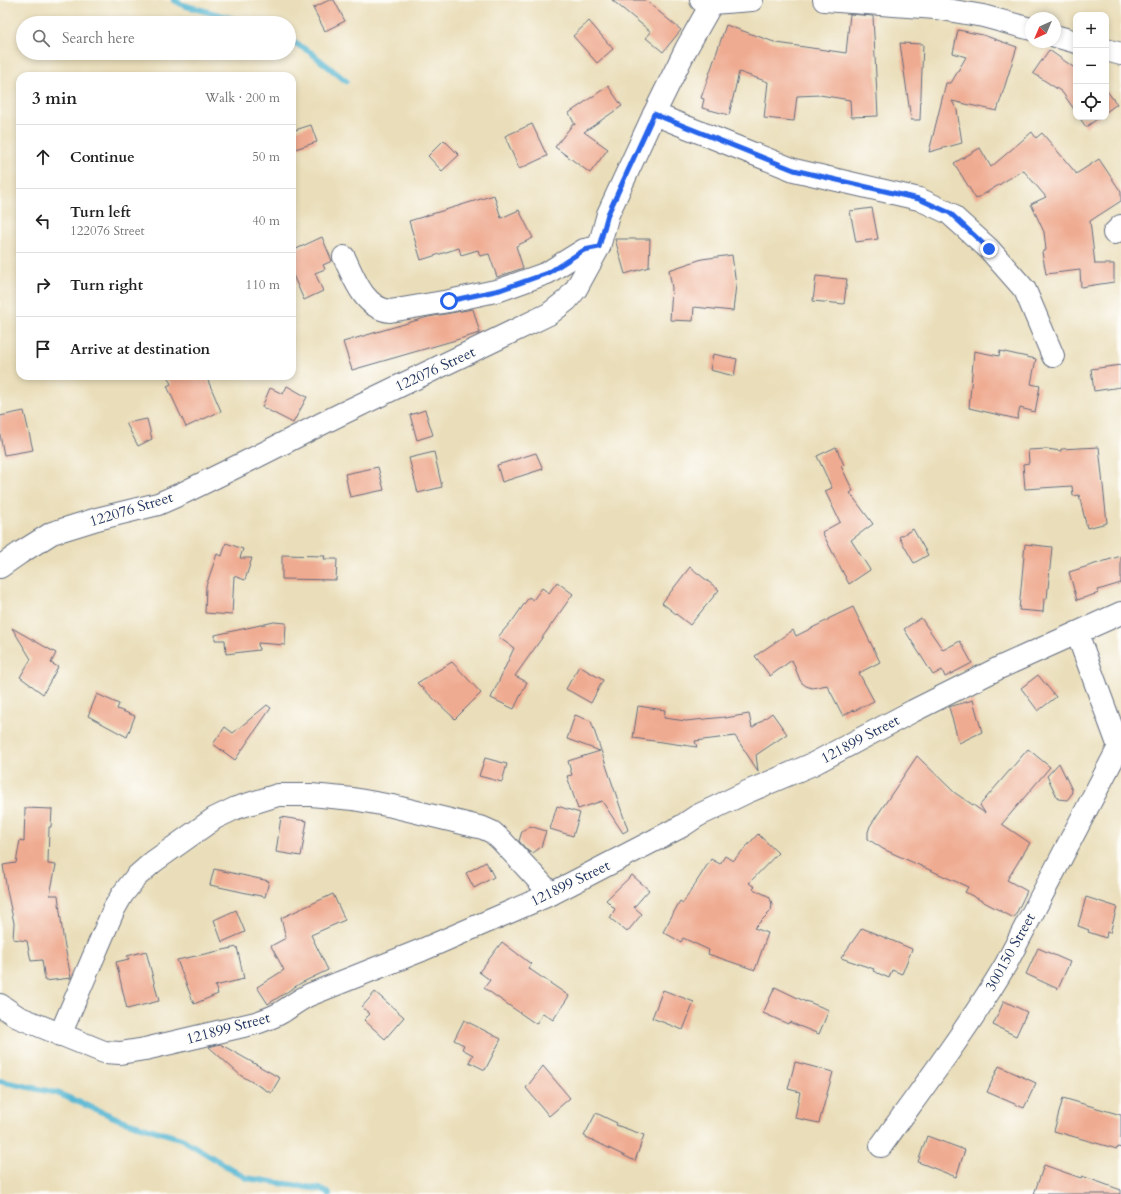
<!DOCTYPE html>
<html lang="en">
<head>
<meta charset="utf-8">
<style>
	:root { --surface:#fff; --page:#f6f6f6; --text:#222; --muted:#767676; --line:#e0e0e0 }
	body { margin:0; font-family:Cardo,serif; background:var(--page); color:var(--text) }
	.controls { position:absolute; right:12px; top:12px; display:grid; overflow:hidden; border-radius:8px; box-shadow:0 2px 6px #0003 }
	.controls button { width:36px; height:36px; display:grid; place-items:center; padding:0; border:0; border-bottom:1px solid var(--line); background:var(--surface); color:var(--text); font:20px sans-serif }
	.compass { position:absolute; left:1025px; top:12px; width:36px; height:36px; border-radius:50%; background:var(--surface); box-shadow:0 2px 6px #0003; rotate:224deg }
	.stop { position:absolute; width:12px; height:12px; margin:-9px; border:3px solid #2563eb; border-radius:50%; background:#fff }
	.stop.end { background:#2563eb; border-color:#fff; box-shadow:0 1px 4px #0008 }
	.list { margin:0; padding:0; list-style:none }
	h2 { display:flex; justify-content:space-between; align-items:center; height:52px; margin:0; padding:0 16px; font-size:17px }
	h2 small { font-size:13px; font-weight:400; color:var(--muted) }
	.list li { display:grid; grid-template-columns:26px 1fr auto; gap:12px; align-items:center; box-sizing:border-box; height:64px; padding:0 16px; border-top:1px solid var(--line) }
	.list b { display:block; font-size:15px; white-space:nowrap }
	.list p { margin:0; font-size:13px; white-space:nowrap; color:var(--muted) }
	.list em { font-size:13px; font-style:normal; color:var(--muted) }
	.icon { flex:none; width:22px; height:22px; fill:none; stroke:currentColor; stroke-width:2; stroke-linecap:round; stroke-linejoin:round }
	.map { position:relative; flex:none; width:1121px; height:1194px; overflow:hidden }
	.search { position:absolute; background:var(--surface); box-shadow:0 2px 6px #0003; left:16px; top:16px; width:280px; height:44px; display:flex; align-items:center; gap:10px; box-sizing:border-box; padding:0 14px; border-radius:22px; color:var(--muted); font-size:15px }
	.panel { position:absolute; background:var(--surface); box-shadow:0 2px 6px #0003; left:16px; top:72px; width:280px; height:308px; border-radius:12px }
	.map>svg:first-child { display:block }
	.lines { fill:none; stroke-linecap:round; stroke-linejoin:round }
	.stream { stroke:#54b6d2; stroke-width:6 }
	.building { fill:#efab91 }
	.minor-casing { stroke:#636c7e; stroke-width:24 }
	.minor { stroke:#fff; stroke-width:22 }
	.route { stroke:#2563eb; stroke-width:5 }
	.labels { text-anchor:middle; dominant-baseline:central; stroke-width:3; stroke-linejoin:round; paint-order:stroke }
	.street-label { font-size:15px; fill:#1b2f5e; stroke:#fdfcf7 }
</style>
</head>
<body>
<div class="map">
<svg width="1121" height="1194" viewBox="0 0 1121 1194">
	<rect width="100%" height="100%" fill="#fdfcf7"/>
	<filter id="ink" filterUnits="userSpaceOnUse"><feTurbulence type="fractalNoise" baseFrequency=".025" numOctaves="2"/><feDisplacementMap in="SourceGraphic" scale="8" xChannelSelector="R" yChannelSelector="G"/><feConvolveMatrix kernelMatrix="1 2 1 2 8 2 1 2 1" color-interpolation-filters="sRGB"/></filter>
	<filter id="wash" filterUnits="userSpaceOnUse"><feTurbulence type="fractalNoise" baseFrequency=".012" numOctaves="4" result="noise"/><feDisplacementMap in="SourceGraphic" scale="16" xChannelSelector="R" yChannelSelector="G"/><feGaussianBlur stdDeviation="0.9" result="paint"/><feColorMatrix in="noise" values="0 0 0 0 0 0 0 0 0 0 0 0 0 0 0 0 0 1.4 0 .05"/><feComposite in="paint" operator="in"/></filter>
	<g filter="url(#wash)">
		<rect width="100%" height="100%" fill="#eadeba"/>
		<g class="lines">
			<g class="stream">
				<path d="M 174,0 L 183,5 L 248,23"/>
				<path d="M 289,40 L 310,52 L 346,81"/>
				<path d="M 0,1081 L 57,1093 L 121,1120 L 182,1139 L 246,1178 L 320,1189 L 329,1194"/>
			</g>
		</g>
		<g id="blocks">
			<g class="building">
				<path d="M 329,0 L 334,0 L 345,21 L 325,31 L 313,8 Z"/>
				<path d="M 612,0 L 645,0 L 681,30 L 663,52 L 646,38 L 651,32 Z"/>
				<path d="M 850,14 L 873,16 L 878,116 L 851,117 L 850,100 L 820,95 L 797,96 L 794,121 L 764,118 L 768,82 L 739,72 L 729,115 L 702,108 L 704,99 L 701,98 L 726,25 L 777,43 L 846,53 Z"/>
				<path d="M 589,21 L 613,49 L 597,63 L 573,36 Z"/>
				<path d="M 958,30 L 983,35 L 1017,47 L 997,111 L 952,101 L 957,110 L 962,143 L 929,152 L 946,83 L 951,83 L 966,57 L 953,53 Z"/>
				<path d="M 900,43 L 923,44 L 920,120 L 911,120 Z"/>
				<path d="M 1049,50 L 1076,69 L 1076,112 L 1062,92 L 1033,73 Z"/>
				<path d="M 608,86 L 622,106 L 584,132 L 608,149 L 590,173 L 555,147 L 573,124 L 575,125 L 569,113 Z"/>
				<path d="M 1106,90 L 1117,104 L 1106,112 Z"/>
				<path d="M 1079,117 L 1100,117 L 1086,127 Z"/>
				<path d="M 532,124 L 547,156 L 519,169 L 505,136 Z"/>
				<path d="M 311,125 L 317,142 L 292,150 L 292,131 Z"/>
				<path d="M 1032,132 L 1036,138 L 1042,133 L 1076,173 L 1076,174 L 1099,159 L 1121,192 L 1121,201 L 1090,221 L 1095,264 L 1114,264 L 1114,282 L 1081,287 L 1080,270 L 1046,274 L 1042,252 L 1046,250 L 1044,232 L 1031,204 L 1046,197 L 1023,170 L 976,199 L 954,163 L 980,148 L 991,167 Z"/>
				<path d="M 444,140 L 459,155 L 442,171 L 428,156 Z"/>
				<path d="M 494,195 L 501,218 L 519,210 L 533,238 L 516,246 L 523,268 L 497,277 L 489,254 L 480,256 L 478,250 L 461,255 L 459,248 L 421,260 L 409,221 Z"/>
				<path d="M 872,208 L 878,239 L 856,242 L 850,211 Z"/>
				<path d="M 322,237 L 332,261 L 323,265 L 325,269 L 315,273 L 323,291 L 304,300 L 292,273 L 292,251 Z"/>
				<path d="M 615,239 L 650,239 L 649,267 L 625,274 Z"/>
				<path d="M 732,255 L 736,285 L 733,311 L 694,307 L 693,321 L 670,320 L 672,288 L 669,270 L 702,259 Z"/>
				<path d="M 816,276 L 847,279 L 844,304 L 813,301 Z"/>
				<path d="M 473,309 L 480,333 L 352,370 L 343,342 L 428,317 Z"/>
				<path d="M 974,351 L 999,356 L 1000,351 L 1036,359 L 1031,384 L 1040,386 L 1035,412 L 1020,408 L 1017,419 L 969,408 Z"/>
				<path d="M 713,354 L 737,359 L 734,376 L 710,370 Z"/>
				<path d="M 1121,365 L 1121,387 L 1094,391 L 1091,369 Z"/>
				<path d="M 167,376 L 206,376 L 221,411 L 186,427 L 167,386 L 171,384 Z"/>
				<path d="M 287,386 L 307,397 L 293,423 L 262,407 L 270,388 L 283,394 Z"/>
				<path d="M 425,410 L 433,435 L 417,440 L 410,415 Z"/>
				<path d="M 24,411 L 33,450 L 4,455 L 0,435 L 0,416 Z"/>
				<path d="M 147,419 L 152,439 L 138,446 L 126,423 Z"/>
				<path d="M 836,447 L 844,465 L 841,466 L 853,491 L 850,493 L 873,524 L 851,540 L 870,570 L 849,584 L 822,532 L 840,522 L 825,491 L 832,488 L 817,456 Z"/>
				<path d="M 1099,447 L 1107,523 L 1087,528 L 1079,495 L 1073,496 L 1072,486 L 1025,489 L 1023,464 L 1029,463 L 1028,450 L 1047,449 L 1061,451 L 1061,449 Z"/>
				<path d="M 434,452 L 442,487 L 418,493 L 409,458 Z"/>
				<path d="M 536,453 L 543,469 L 502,482 L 497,465 Z"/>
				<path d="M 378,467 L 384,490 L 350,497 L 345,474 Z"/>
				<path d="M 913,529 L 928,555 L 914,563 L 899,537 Z"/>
				<path d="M 226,543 L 243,549 L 240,558 L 252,558 L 245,580 L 234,576 L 232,615 L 205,613 L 206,586 L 217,554 L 222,556 Z"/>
				<path d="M 1025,544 L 1052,547 L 1047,599 L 1044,599 L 1043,612 L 1019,610 Z"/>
				<path d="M 282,555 L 325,556 L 324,559 L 337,559 L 336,580 L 282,579 Z"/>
				<path d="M 1121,556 L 1121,583 L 1098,590 L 1099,593 L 1077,600 L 1069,572 Z"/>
				<path d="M 690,567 L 719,590 L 690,625 L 662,603 Z"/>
				<path d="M 557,582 L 573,594 L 515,676 L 527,682 L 514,709 L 491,698 L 514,648 L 498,637 L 510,623 L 511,623 L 529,597 L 533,600 L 542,588 L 549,593 Z"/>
				<path d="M 853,607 L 880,662 L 859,673 L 874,701 L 854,711 L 853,710 L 843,716 L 827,685 L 812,688 L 806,686 L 802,683 L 800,680 L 792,660 L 770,676 L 755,656 L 793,630 L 796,636 L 828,620 L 828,619 Z"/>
				<path d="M 921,618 L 943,650 L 960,641 L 972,663 L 945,677 L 942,670 L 933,675 L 904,629 Z"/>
				<path d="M 274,622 L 286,623 L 285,645 L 258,643 L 259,650 L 226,654 L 225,640 L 215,640 L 215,635 Z"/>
				<path d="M 12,628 L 56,653 L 51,663 L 58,667 L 43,694 L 20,677 L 31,659 Z"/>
				<path d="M 452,662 L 481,693 L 455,719 L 417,683 Z"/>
				<path d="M 579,666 L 603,680 L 591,703 L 566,689 Z"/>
				<path d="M 1038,675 L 1056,697 L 1038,711 L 1021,688 Z"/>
				<path d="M 97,694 L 119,704 L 117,709 L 135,716 L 127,737 L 88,716 Z"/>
				<path d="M 973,700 L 982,732 L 959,743 L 949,707 Z"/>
				<path d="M 267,705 L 271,708 L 235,760 L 213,744 L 225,727 L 233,733 Z"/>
				<path d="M 638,706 L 665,710 L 664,718 L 686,721 L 725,717 L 725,718 L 749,714 L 752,728 L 772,713 L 787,734 L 756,755 L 758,771 L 735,736 L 695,741 L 697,747 L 633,738 Z"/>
				<path d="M 575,715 L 591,721 L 628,830 L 623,833 L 602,801 L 578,809 L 567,776 L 572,775 L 568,761 L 600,751 L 567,739 Z"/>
				<path d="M 1028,749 L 1050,767 L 1002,824 L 1030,843 L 1007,880 L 1027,891 L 1014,918 L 965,892 L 968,887 L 883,849 L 868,839 L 868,832 L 870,826 L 917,756 L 955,793 L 985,813 L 980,805 Z"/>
				<path d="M 485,758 L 507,764 L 502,782 L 479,776 Z"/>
				<path d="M 1059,763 L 1072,790 L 1071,795 L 1067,800 L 1058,799 L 1047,776 Z"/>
				<path d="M 557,806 L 580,813 L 573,836 L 550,829 Z"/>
				<path d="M 25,808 L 52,809 L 51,827 L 49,827 L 48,864 L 56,865 L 50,895 L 58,895 L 63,936 L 71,978 L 45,981 L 42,960 L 31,961 L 27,941 L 13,939 L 14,923 L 7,891 L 3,865 L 16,863 L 20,840 L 24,841 Z"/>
				<path d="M 281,817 L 307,821 L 301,856 L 276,852 Z"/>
				<path d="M 530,826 L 546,831 L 541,847 L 533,853 L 528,851 L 519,841 L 522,831 Z"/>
				<path d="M 758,834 L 778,853 L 749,883 L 755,887 L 753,889 L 768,896 L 770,898 L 772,904 L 771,911 L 754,928 L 768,933 L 755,970 L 708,954 L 709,950 L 683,938 L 681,942 L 663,932 L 680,901 L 683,903 L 711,859 L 720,864 L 725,856 L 733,861 Z"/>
				<path d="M 486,862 L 494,877 L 474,888 L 466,873 Z"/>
				<path d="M 214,869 L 269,881 L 265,897 L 210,885 Z"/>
				<path d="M 632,875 L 649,890 L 634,907 L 642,914 L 627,932 L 610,918 L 615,909 L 606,900 Z"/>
				<path d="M 333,894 L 345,920 L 311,935 L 328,970 L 301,983 L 268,1004 L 257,987 L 284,970 L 271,946 L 286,938 L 281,918 Z"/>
				<path d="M 1086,897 L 1117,907 L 1110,933 L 1107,932 L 1106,938 L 1088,932 L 1089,930 L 1078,926 Z"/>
				<path d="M 236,910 L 245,932 L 222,942 L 214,920 Z"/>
				<path d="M 862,928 L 912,949 L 902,974 L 892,970 L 889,978 L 873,971 L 874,969 L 841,958 Z"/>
				<path d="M 502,942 L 531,964 L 528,968 L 569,996 L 553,1020 L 543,1013 L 536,1024 L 484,988 L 490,980 L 479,972 Z"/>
				<path d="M 237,947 L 244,979 L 215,986 L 218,994 L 194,1004 L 177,960 Z"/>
				<path d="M 1038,948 L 1070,962 L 1058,989 L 1026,974 Z"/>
				<path d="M 146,951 L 159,1001 L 127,1009 L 116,962 L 129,959 L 127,956 Z"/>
				<path d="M 775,987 L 806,1002 L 806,1001 L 829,1010 L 819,1034 L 789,1022 L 788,1024 L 763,1013 Z"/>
				<path d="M 663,990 L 694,1002 L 683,1030 L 652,1018 Z"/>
				<path d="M 375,992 L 404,1017 L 385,1039 L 364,1020 L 370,1014 L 362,1007 Z"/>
				<path d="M 1004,1001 L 1027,1012 L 1016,1036 L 993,1025 Z"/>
				<path d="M 464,1020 L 501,1039 L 485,1070 L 469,1062 L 473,1055 L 462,1049 L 464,1045 L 454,1040 Z"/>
				<path d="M 220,1044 L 280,1078 L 271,1093 L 240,1075 L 209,1047 Z"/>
				<path d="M 795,1062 L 833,1072 L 819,1123 L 795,1118 L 800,1092 L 788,1089 Z"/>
				<path d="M 543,1066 L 570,1098 L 549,1116 L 526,1088 Z"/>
				<path d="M 999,1066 L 1036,1083 L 1024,1108 L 987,1092 Z"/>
				<path d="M 1063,1098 L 1121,1115 L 1121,1148 L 1118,1147 L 1117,1149 L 1054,1131 Z"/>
				<path d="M 596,1113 L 617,1123 L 616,1125 L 644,1135 L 635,1161 L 584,1136 Z"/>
				<path d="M 927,1136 L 965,1150 L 956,1177 L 918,1162 Z"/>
				<path d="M 1044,1165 L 1081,1178 L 1082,1176 L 1121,1190 L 1121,1194 L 1034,1194 Z"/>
			</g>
		</g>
	</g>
	<g filter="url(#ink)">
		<use href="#blocks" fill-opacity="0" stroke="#636c7e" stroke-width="1"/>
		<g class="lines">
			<defs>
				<g id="minor">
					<path d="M 701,0 L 712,3 L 752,0"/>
					<path d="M 824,0 L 936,8 L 983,16 L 1031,29"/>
					<path d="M 1055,36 L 1076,42"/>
					<path d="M 1106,50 L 1121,54"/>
					<path d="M 654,114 L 794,170 L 919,199 L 949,213 L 989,249 L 1025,290 L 1053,356"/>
					<path d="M 1114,233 L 1121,226"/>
					<path d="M 344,257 C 354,278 364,308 390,311 L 449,301 L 500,290 L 547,273 L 584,250 L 599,247"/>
					<path d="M 0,567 L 20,553 L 52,533 L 97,519 L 158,504 L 183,493 L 260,455 L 337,416 L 549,314 L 567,300 L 576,289 L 599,247 L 608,214 L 654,114 L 686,49 L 712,3"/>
					<path d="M 1077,633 L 1119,747 L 1121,748"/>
					<path d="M 0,1005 L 18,1017 L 104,1052 L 120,1053 L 145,1049 L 256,1023 C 265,1020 274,1017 282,1012 C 291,1006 299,1000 309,995 L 422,950 L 551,894 L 682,826 L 697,816 L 747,792 L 813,764 L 913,711 L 1001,667 L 1121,613"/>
					<path d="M 60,1035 L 114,909 L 122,895 L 136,877 L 153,862 L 215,818 L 236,808 L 278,795 L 311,795 L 353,799 L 392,806 L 483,828 L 492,832 L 501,840 L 551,894"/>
					<path d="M 881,1146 C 924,1086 969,1027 1006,964 L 1119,747"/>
				</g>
			</defs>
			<use href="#minor" class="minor-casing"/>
			<use href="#minor" class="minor"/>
		</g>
	</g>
	<g class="lines" filter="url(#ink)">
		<path class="route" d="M 449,301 L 500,290 L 548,273 L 584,250 L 599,247 L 608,214 L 654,114 L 794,170 L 919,199 L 950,213 L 989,249"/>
	</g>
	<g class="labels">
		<g class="street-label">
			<text transform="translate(435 369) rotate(-25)">122076 Street</text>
			<text transform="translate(131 509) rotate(-17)">122076 Street</text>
			<text transform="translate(860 739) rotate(-28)">121899 Street</text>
			<text transform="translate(570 883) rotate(-26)">121899 Street</text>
			<text transform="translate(1010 952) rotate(-61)">300150 Street</text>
			<text transform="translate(228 1028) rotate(-15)">121899 Street</text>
		</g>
	</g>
</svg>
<div class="controls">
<button>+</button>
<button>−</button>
<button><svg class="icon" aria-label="locate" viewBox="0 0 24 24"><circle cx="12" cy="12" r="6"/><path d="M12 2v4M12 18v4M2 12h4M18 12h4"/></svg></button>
</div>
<svg class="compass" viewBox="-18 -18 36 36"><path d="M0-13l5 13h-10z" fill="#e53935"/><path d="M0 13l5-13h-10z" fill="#767676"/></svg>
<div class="stop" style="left:449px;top:301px"></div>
<div class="stop end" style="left:989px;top:249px"></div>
<div class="search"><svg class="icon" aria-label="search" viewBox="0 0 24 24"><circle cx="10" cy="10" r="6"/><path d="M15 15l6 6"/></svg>Search here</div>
<section class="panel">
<h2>3 min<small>Walk · 200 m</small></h2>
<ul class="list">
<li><svg class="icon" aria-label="ahead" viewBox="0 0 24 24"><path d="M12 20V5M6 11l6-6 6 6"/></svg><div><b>Continue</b></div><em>50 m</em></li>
<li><svg class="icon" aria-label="left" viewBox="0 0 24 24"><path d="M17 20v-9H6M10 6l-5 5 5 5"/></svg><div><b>Turn left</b><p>122076 Street</p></div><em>40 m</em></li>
<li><svg class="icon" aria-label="right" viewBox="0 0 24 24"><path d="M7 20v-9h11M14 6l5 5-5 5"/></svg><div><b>Turn right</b></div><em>110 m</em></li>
<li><svg class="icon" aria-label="arrive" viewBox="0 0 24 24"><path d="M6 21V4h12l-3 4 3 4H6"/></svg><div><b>Arrive at destination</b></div></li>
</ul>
</section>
</div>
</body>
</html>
